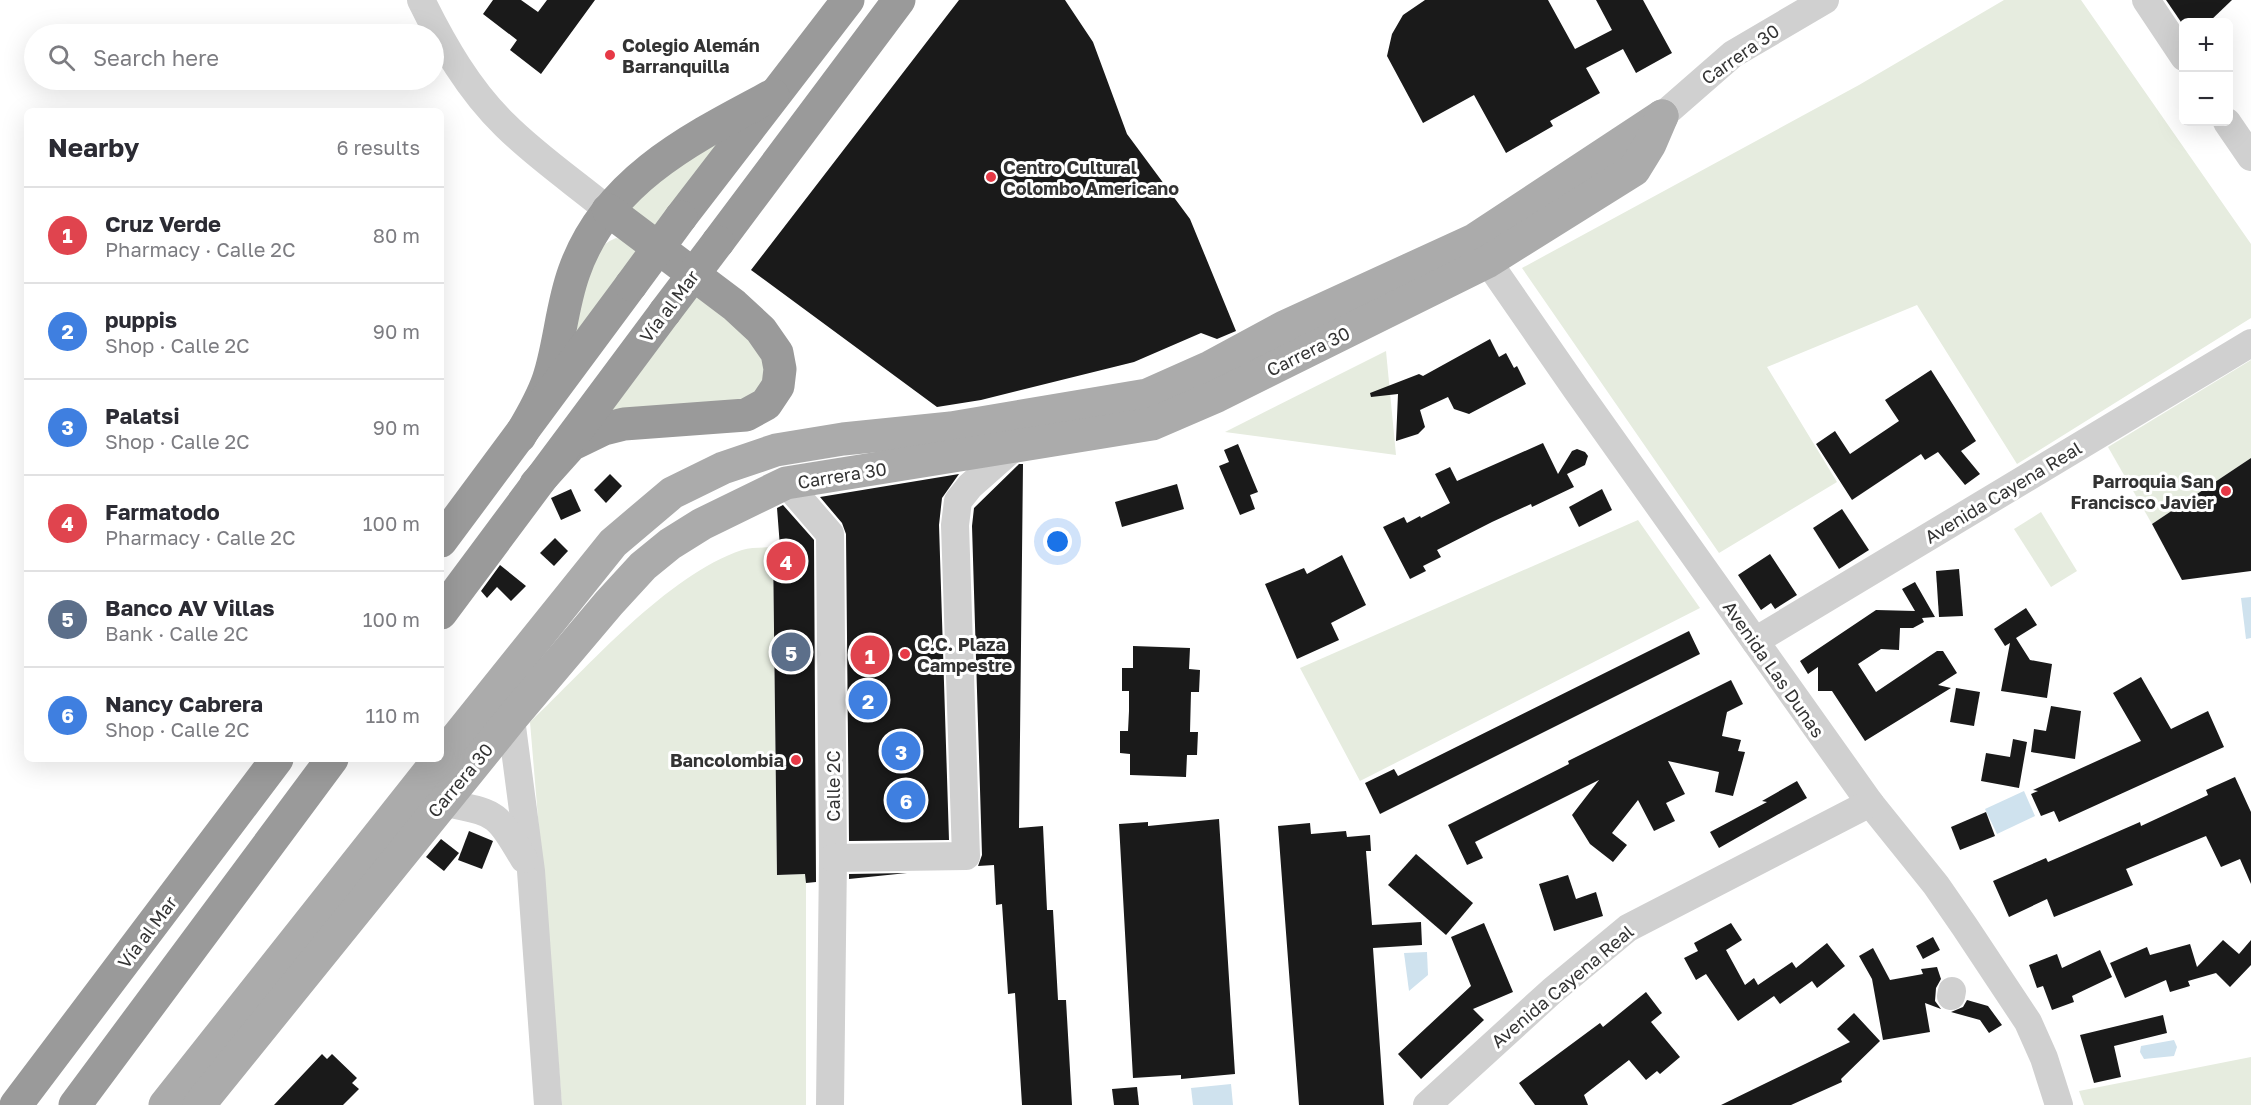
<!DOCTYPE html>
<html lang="en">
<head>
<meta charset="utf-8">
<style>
	:root { --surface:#fff; --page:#f2f2f3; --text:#2b2b33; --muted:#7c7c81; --line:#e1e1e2; --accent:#e63946 }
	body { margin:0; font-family:"Golos Text",sans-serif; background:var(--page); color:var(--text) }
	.controls { position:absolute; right:18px; top:18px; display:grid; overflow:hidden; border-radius:9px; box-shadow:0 6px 24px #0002 }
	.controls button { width:54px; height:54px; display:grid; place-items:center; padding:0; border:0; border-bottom:2px solid var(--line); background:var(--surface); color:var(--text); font:30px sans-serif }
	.you { position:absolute; left:1058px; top:542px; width:21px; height:21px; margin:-15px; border:4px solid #fff; border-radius:50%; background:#1a73e8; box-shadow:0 0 0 9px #1a73e833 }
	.badge { display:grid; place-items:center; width:39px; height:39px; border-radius:50%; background:var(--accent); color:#fff; font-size:20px; font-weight:700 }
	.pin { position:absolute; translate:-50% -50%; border:3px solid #fff; box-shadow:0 2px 6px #0006 }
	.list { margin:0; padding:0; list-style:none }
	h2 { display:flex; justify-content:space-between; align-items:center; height:78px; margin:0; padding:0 24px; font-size:26px }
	h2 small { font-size:20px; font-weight:400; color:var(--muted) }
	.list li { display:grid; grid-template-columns:39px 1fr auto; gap:18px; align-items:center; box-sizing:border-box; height:96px; padding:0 24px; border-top:2px solid var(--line) }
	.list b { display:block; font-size:22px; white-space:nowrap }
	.list p { margin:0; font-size:20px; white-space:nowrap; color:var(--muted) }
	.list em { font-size:20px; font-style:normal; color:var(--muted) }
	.icon { flex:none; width:33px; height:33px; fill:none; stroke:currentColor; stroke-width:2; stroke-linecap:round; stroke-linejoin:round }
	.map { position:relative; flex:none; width:2251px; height:1105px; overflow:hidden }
	.search { position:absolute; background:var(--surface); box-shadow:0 6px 24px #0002; left:24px; top:24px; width:420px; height:66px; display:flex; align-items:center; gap:15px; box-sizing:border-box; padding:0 21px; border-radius:33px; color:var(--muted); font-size:22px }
	.panel { position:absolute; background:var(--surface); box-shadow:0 6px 24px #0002; left:24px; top:108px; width:420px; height:654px; border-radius:9px }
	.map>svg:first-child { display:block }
	.green { fill:#e6ecdf }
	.water { fill:#cfe2ee }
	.building { fill:#1a1a1a }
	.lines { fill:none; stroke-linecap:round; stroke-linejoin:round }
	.minor { stroke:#d0d0d0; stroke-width:28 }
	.major { stroke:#ababab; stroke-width:33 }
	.highway { stroke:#9a9a9a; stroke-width:33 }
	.highway-bridge { stroke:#9a9a9a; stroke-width:33 }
	.poi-dot { fill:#e63946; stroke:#fff; stroke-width:2 }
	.labels { text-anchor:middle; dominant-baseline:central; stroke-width:6; stroke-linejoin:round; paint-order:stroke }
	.poi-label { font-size:18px; font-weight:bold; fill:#333; stroke:#fff; text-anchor:start }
	.street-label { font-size:18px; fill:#333; stroke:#fff }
</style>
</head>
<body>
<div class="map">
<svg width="2251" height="1105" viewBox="0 0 2251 1105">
	<rect width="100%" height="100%" fill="#fff"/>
	<g class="green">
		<path d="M 2004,0 L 2081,0 L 2251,244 L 2251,318 L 2017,464 L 1917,305 L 1767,367 L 1837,482 L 1719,553 L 1522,268 L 1859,85 Z"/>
		<path d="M 723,142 L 657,229 L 623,202 L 660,166 Z"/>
		<path d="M 616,238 L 628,241 L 638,250 L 565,354 C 572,319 579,252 616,238 Z"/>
		<path d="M 694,294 L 762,347 L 766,378 L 748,401 L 603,417 Z"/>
		<path d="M 1386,351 L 1396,455 L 1225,432 Z"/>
		<path d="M 2251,360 L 2251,458 L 2152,524 L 2108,447 Z"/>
		<path d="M 2041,512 L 2077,571 L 2051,587 L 2014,529 Z"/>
		<path d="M 1638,520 L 1700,608 L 1360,781 L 1300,668 Z"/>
		<path d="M 773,547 L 777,875 L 806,874 L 806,1105 L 562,1105 L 530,722 C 588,667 667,575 742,550 C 751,547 763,548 773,547 Z"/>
		<path d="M 2251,1057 L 2251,1105 L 2084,1105 L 2079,1091 Z"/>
	</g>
	<g class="water">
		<path d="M 2251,597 L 2251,638 L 2246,639 L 2241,598 Z"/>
		<path d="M 2024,791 L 2035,816 L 1997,834 L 1985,809 Z"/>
		<path d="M 1427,952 L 1428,975 L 1409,991 L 1404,953 Z"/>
		<path d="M 2174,1040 L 2177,1047 L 2174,1056 L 2144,1059 L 2140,1052 L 2141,1046 Z"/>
		<path d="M 1231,1084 L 1233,1105 L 1193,1105 L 1191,1088 Z"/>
	</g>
	<g class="building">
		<path d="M 493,0 L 521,0 L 538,12 L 547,0 L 595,0 L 541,74 L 510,50 L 517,40 L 483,14 Z"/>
		<path d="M 959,0 L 1065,0 L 1093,42 L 1127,134 L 1190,219 L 1236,331 L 1217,339 L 1201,333 L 1134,362 L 981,400 L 937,407 L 751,270 Z"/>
		<path d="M 1425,0 L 1548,0 L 1575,49 L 1612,30 L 1596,0 L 1643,0 L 1672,53 L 1636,73 L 1623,49 L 1586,68 L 1600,93 L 1550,121 L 1553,126 L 1506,153 L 1474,95 L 1423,123 L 1387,56 L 1392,34 L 1403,15 Z"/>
		<path d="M 2166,0 L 2232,0 L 2209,22 L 2181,22 Z"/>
		<path d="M 1490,339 L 1499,357 L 1506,353 L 1514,368 L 1517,366 L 1526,384 L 1469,414 L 1454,409 L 1448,397 L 1420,410 L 1425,427 L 1418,434 L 1396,441 L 1398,394 L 1371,397 L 1370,393 L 1419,374 L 1423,376 Z"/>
		<path d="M 1931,370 L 1976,441 L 1961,451 L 1980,474 L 1965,485 L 1938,452 L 1925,460 L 1921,454 L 1852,500 L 1816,444 L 1835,431 L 1850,454 L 1899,421 L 1885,400 Z"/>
		<path d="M 1543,443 L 1558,474 L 1572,451 L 1577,449 L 1585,452 L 1588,456 L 1585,465 L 1567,474 L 1574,487 L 1532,507 L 1531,504 L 1492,522 L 1437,550 L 1441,557 L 1423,566 L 1426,571 L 1410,579 L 1383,527 L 1404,517 L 1407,523 L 1420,516 L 1421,518 L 1450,503 L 1435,474 L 1450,467 L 1457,481 Z"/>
		<path d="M 1238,444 L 1258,492 L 1250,495 L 1255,509 L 1240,515 L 1219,466 L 1229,462 L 1224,450 Z"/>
		<path d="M 2251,458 L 2251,571 L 2182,580 L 2152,524 Z"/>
		<path d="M 1019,464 L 1023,464 L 1019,828 L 1043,826 L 1047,910 L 1053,910 L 1058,1000 L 1066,1000 L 1072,1105 L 1022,1105 L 1015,993 L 1008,994 L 1002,904 L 996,905 L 994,865 L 978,866 L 982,855 L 972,526 L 974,508 Z"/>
		<path d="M 610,474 L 622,486 L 606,503 L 594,490 Z"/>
		<path d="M 959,474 L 942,498 L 939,525 L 949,840 L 849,841 L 846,534 L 842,523 L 820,497 Z"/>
		<path d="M 1177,484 L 1184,509 L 1122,527 L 1115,502 Z"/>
		<path d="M 571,489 L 581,511 L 561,520 L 551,498 Z"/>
		<path d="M 1602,489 L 1612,510 L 1579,527 L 1569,507 Z"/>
		<path d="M 783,505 L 814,540 L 816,882 L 806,883 L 805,874 L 777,875 L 773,547 L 780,547 L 777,508 Z"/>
		<path d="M 1842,509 L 1869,550 L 1839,569 L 1813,528 Z"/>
		<path d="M 555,538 L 568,551 L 554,566 L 540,553 Z"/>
		<path d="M 1770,554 L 1797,595 L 1775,609 L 1771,603 L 1761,610 L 1738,575 Z"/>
		<path d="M 1342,555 L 1366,605 L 1331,623 L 1339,640 L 1297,659 L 1265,584 L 1304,568 L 1307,574 Z"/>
		<path d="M 500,565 L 526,586 L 511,601 L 497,587 L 487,598 L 481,591 Z"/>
		<path d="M 1959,569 L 1963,616 L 1939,617 L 1936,571 Z"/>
		<path d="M 1915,582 L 1935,617 L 1922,618 L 1924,622 L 1913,628 L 1900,628 L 1899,650 L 1881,649 L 1858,664 L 1876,692 L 1937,651 L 1943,651 L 1957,673 L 1938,685 L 1951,688 L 1865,741 L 1832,691 L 1818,691 L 1818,667 L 1808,674 L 1800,661 L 1876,610 L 1915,611 L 1902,589 Z"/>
		<path d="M 2026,608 L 2037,625 L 2016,638 L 2030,660 L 2052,664 L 2047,698 L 2001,691 L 2010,643 L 2005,646 L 1994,629 Z"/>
		<path d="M 1689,631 L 1700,654 L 1380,814 L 1365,783 L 1394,769 L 1398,776 Z"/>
		<path d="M 1133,646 L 1190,648 L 1189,669 L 1200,670 L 1199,692 L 1191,692 L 1190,732 L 1198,732 L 1197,755 L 1187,755 L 1186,777 L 1130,775 L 1130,754 L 1120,753 L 1120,731 L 1128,731 L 1129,711 L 1129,691 L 1122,691 L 1122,668 L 1133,668 Z"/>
		<path d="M 2141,677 L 2171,729 L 2208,711 L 2224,747 L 2059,822 L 2054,811 L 2041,816 L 2031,794 L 2038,791 L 2033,790 L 2141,741 L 2113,693 Z"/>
		<path d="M 1731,680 L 1743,704 L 1727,712 L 1722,736 L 1741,740 L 1738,751 L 1745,752 L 1733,796 L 1715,792 L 1719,772 L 1668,761 L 1685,794 L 1666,803 L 1675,821 L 1654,831 L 1638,800 L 1612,833 L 1627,845 L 1613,862 L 1590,844 L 1572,815 L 1599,780 L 1475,842 L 1483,858 L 1467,865 L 1448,825 L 1569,764 L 1568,761 Z"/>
		<path d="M 1956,688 L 1980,692 L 1974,726 L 1950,722 Z"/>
		<path d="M 2051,706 L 2081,711 L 2075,759 L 2031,752 L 2034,729 L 2046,731 Z"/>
		<path d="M 2013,739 L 2027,742 L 2019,788 L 1981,781 L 1986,753 L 2010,757 Z"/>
		<path d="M 2235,777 L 2251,812 L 2251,884 L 2240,859 L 2221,867 L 2206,836 L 2126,869 L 2133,885 L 2054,917 L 2047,899 L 2009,917 L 1993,881 L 2046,858 L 2048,862 L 2140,822 L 2141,826 L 2208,795 L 2206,790 Z"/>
		<path d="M 1797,781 L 1807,798 L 1719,848 L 1710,832 L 1767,802 L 1762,801 Z"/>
		<path d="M 1986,812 L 1995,836 L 1960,850 L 1951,827 Z"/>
		<path d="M 1219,819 L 1235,1074 L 1181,1079 L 1181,1075 L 1133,1078 L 1119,824 L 1148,822 L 1148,826 Z"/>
		<path d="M 1310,823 L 1311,834 L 1346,831 L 1347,837 L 1370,835 L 1371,851 L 1366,851 L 1372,925 L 1421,922 L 1422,945 L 1373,948 L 1384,1105 L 1299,1105 L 1278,826 Z"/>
		<path d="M 469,831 L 493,841 L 482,869 L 458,860 Z"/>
		<path d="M 441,839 L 459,853 L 444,871 L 426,857 Z"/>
		<path d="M 1416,854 L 1473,903 L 1446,935 L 1388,885 Z"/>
		<path d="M 907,873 L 849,879 L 849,874 Z"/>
		<path d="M 1568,875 L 1576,899 L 1596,892 L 1603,916 L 1554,931 L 1539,884 Z"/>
		<path d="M 1484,923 L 1513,992 L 1473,1009 L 1484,1020 L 1421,1079 L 1398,1054 L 1471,986 L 1451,937 Z"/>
		<path d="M 1731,923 L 1742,940 L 1726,950 L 1745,985 L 1754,978 L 1758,985 L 1792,962 L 1796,968 L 1827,943 L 1845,966 L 1817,988 L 1812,981 L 1780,1004 L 1774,996 L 1738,1021 L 1706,974 L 1696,980 L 1684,958 L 1698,951 L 1694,943 Z"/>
		<path d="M 1933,937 L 1940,950 L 1923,959 L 1916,946 Z"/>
		<path d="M 2223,940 L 2239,954 L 2251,940 L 2251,965 L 2230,987 L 2216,973 L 2188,981 L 2190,986 L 2170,992 L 2166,980 L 2125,998 L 2110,963 L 2147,947 L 2150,955 L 2190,944 L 2197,967 Z"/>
		<path d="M 1873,948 L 1890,980 L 1923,974 L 1921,969 L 1937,967 L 1941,979 L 1936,988 L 1935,1001 L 1941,1009 L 1925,1003 L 1930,1032 L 1883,1040 L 1872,979 L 1859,956 Z"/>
		<path d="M 2100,950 L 2112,977 L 2072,996 L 2074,1002 L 2052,1010 L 2043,986 L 2037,988 L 2029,965 L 2057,954 L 2062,968 Z"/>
		<path d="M 1646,992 L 1662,1013 L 1651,1022 L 1680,1057 L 1660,1074 L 1657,1071 L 1646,1080 L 1629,1060 L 1584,1095 L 1588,1105 L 1535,1105 L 1519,1083 L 1600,1023 L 1603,1027 Z"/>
		<path d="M 1967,1000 L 1988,1006 L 2002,1025 L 1989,1033 L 1980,1020 L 1951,1012 L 1963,1007 Z"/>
		<path d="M 1854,1013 L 1880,1041 L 1841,1079 L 1842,1082 L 1791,1105 L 1721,1105 L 1850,1042 L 1837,1029 Z"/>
		<path d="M 2163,1015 L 2167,1033 L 2114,1046 L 2121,1077 L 2094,1083 L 2080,1035 Z"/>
		<path d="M 322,1054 L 327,1059 L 332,1054 L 357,1078 L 352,1083 L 359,1089 L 343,1105 L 274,1105 Z"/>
		<path d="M 1137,1087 L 1139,1105 L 1114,1105 L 1112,1089 Z"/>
	</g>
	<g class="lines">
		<g class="minor">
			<path d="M 421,0 C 443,45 469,90 505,125 C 536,156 574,182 608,210"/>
			<path d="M 2146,0 L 2184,57"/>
			<path d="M 1662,116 L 1733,54 L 1825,0"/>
			<path d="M 2227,122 L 2251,157"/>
			<path d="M 1475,243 L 1576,389 L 1870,803 L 1936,885 L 1965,927 L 2028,1022 L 2044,1058 L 2059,1105"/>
			<path d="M 786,483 L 830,534 L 833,858 L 830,1105"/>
			<path d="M 1755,641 L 2251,343"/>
			<path d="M 511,719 L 531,871 L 548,1105"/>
			<path d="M 441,802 C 497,814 494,809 524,859"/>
			<path d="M 833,858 L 966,856 L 955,525 L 958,501 L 970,486 L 1014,447"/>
			<path d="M 1951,996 L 1952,991"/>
			<path d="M 1427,1105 L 1552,991 L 1628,928 L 1870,803"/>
		</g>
		<g class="major">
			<path d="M 441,757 L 613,543 L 672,493 L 723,468 L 776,450 L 843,439 L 951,428 L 1147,395 L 1210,367 L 1284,327 L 1474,240 L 1662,116"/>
			<path d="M 165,1105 L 439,759"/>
			<path d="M 199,1105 L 511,719 L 609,603 L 643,566 L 670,544 L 702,524 L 786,483 L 1152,424 L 1217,396 L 1487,262 L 1634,170 L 1650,144 L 1662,116"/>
		</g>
		<g class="highway">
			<path d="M 681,217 L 848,0"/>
			<path d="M 718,242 L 899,0"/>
			<path d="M 520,436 C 531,416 544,396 550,374 C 560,341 562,305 574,272 C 606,180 692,138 773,95"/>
			<path d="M 536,484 L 571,445 L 604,429 L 624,424 L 746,415 L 766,404 L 778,386 L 780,369 L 777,353 L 761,330 L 734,305 L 608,210"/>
			<path d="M 441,541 L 631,285"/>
			<path d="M 441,613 L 665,312"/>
			<path d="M 16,1105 L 277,759"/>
			<path d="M 75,1105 L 332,759"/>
		</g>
		<g class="highway-bridge">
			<path d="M 631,285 L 681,217"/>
			<path d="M 665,312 L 718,242"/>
		</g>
	</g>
	<g class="poi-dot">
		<circle cx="610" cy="55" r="6"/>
		<circle cx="991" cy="177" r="6"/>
		<circle cx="2226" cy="491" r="6"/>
		<circle cx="905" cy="654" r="6"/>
		<circle cx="796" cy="760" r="6"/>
	</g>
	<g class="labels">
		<g class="poi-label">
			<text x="622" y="45">Colegio Alemán<tspan x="622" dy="21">Barranquilla</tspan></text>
			<text x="1003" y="167">Centro Cultural<tspan x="1003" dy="21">Colombo Americano</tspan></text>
			<text x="2214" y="481" text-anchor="end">Parroquia San<tspan x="2214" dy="21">Francisco Javier</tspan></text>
			<text x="917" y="644">C.C. Plaza<tspan x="917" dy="21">Campestre</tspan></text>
			<text x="784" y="760" text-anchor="end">Bancolombia</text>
		</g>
		<g class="street-label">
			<text transform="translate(1740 54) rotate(-35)">Carrera 30</text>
			<text transform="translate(669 306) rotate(-53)">Vía al Mar</text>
			<text transform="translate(1308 351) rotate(-26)">Carrera 30</text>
			<text transform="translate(842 475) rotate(-9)">Carrera 30</text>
			<text transform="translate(2003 492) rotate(-31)">Avenida Cayena Real</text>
			<text transform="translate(1774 669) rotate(55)">Avenida Las Dunas</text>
			<text transform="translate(460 780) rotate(-50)">Carrera 30</text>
			<text transform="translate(833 786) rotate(-90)">Calle 2C</text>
			<text transform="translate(147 932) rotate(-53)">Vía al Mar</text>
			<text transform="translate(1562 986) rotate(-40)">Avenida Cayena Real</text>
		</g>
	</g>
</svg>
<div class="controls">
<button>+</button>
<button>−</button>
</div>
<div class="you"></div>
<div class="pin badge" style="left:870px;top:655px;background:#e0444e">1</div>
<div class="pin badge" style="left:868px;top:700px;background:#3f7fe0">2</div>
<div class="pin badge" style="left:901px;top:751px;background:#3f7fe0">3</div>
<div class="pin badge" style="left:786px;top:561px;background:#e0444e">4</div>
<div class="pin badge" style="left:791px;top:652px;background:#5c6f8a">5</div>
<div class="pin badge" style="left:906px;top:800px;background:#3f7fe0">6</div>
<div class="search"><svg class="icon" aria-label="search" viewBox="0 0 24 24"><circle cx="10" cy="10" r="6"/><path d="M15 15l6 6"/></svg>Search here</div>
<section class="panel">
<h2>Nearby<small>6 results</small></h2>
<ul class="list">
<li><span class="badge" style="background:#e0444e">1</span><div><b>Cruz Verde</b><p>Pharmacy · Calle 2C</p></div><em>80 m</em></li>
<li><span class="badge" style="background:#3f7fe0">2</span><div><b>puppis</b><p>Shop · Calle 2C</p></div><em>90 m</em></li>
<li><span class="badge" style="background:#3f7fe0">3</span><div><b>Palatsi</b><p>Shop · Calle 2C</p></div><em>90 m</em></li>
<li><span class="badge" style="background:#e0444e">4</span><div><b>Farmatodo</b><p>Pharmacy · Calle 2C</p></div><em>100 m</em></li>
<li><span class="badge" style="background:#5c6f8a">5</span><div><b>Banco AV Villas</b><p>Bank · Calle 2C</p></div><em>100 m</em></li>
<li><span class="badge" style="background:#3f7fe0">6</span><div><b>Nancy Cabrera</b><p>Shop · Calle 2C</p></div><em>110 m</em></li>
</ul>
</section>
</div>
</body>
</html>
